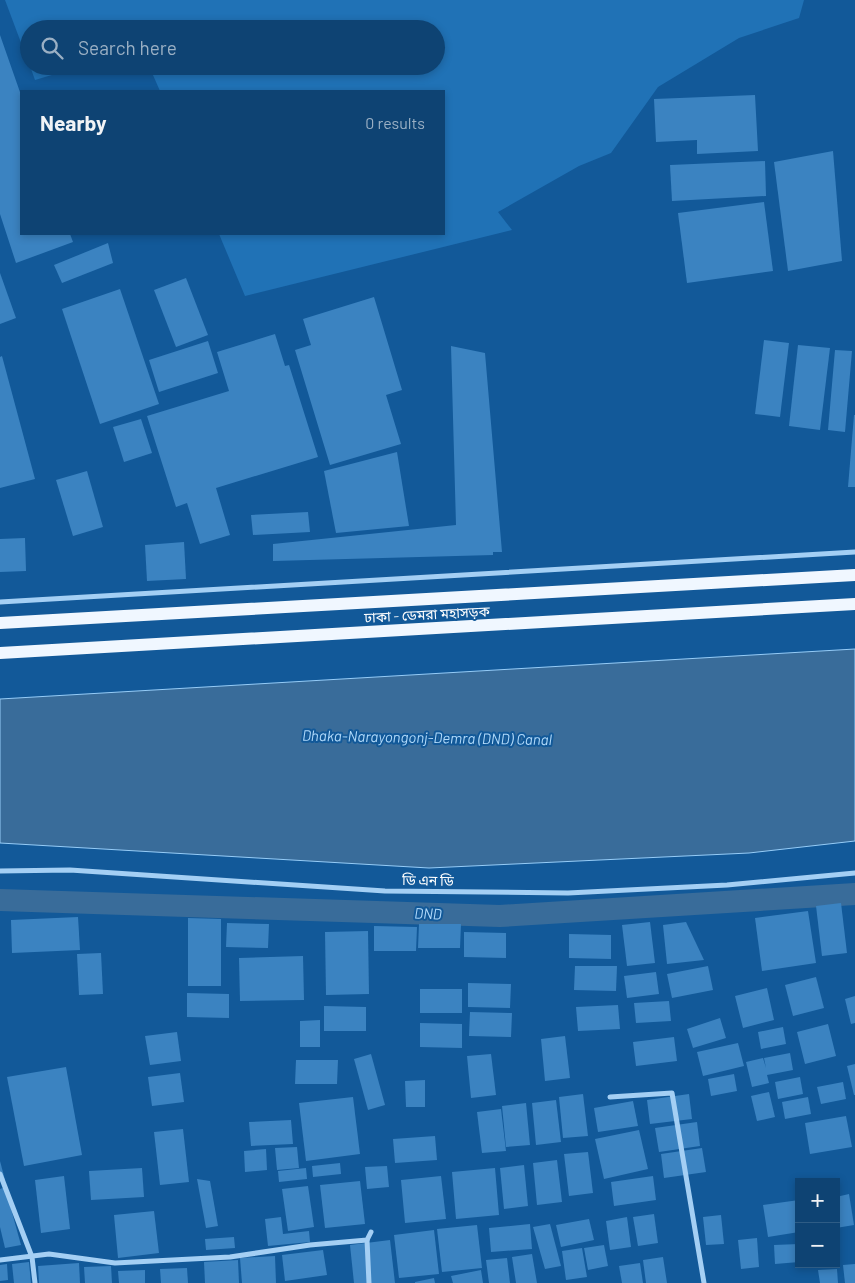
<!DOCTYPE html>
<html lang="en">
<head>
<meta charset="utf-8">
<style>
	:root { --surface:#0e4373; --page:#1c4e7b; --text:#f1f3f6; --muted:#9bb0c4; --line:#2e5c85 }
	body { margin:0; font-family:Barlow,"Noto Sans Bengali",sans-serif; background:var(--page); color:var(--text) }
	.controls { position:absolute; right:15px; bottom:15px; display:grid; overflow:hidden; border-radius:0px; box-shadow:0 2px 8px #0003 }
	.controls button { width:45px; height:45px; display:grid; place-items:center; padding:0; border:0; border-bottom:1px solid var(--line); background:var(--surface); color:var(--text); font:25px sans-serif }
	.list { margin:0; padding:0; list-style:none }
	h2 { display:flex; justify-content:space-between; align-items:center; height:65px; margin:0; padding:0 20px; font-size:21px }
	h2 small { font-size:16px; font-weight:400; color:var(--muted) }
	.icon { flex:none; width:28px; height:28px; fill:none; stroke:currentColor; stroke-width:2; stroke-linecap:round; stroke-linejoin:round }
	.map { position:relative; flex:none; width:855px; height:1283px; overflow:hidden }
	.search { position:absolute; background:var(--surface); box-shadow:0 2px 8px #0003; left:20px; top:20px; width:425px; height:55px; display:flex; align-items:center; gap:12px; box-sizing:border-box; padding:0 18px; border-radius:28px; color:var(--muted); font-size:19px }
	.panel { position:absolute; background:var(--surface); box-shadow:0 2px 8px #0003; left:20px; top:90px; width:425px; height:145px; border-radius:0px }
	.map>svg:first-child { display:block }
	.green { fill:#2072b6 }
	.water { fill:#396c9a; stroke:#96ccf7 }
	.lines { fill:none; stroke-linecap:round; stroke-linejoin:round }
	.canal { stroke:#396c9a; stroke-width:22 }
	.building { fill:#3b83c1 }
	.minor { stroke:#a4cff4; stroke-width:5 }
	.primary { stroke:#f0f7ff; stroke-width:12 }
	.labels { text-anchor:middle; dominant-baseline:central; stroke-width:4; stroke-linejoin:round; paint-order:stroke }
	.street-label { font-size:14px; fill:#fff; stroke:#125999 }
	.water-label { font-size:15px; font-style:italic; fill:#b0d9fa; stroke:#125999 }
</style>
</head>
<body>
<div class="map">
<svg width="855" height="1283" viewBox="0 0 855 1283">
	<rect width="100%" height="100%" fill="#125999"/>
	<g class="green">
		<path d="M 5,0 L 804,0 L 799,18 L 739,38 L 658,87 L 611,153 L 579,166 L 498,212 L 512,230 L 245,296 L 219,234 L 444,234 L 444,91 L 160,91 L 149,66 L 436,66 L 436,29 L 29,29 L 29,64 Z"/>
		<path d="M 30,66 L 82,66 L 35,80 Z"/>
	</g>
	<path class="water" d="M 855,649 L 855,841 L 749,853 L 429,868 L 0,843 L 0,699 Z"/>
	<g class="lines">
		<path class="canal" d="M 0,900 L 500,916 L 855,894"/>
	</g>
	<g class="building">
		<path d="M 0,35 L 21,95 L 21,234 L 70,234 L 73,242 L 16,263 L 0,214 Z"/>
		<path d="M 755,95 L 758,151 L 697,154 L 697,140 L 656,142 L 654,99 Z"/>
		<path d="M 833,151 L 842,261 L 788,271 L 774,162 Z"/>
		<path d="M 765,161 L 766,196 L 672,201 L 670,165 Z"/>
		<path d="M 764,202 L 773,271 L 687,283 L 678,213 Z"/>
		<path d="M 108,243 L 113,263 L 62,283 L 54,265 Z"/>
		<path d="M 0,273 L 16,318 L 0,324 Z"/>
		<path d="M 186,278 L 208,335 L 176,347 L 154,290 Z"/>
		<path d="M 120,289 L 159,404 L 100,424 L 62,309 Z"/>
		<path d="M 374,297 L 402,390 L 386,395 L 401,444 L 330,465 L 295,350 L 311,345 L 303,319 Z"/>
		<path d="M 275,334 L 285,366 L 289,365 L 318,457 L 216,488 L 230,535 L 200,544 L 187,503 L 176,507 L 147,416 L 229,391 L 217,352 Z"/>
		<path d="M 764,340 L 789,343 L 780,417 L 755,414 Z"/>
		<path d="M 208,341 L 218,373 L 159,392 L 149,360 Z"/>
		<path d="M 798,345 L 830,348 L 820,430 L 789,426 Z"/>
		<path d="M 451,346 L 485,353 L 502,552 L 493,552 L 493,555 L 273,561 L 273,544 L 456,525 Z"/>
		<path d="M 835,350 L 852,351 L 845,432 L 828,430 Z"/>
		<path d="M 2,356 L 35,479 L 0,488 L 0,357 Z"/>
		<path d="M 854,415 L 855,415 L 855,487 L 848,487 Z"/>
		<path d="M 141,419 L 152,453 L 124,462 L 113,427 Z"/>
		<path d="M 397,452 L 409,526 L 336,533 L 324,471 Z"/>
		<path d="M 87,471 L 103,527 L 73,536 L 56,480 Z"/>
		<path d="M 308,512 L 310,532 L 253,535 L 251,515 Z"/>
		<path d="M 25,538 L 26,571 L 0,572 L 0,539 Z"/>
		<path d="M 184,542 L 186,579 L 147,581 L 145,545 Z"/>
		<path d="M 841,903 L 847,953 L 822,956 L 816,906 Z"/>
		<path d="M 808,911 L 816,963 L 762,971 L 755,918 Z"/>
		<path d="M 78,917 L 80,950 L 12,953 L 11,920 Z"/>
		<path d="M 188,918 L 221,919 L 221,986 L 188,986 Z"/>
		<path d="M 650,922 L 655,963 L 627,966 L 622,925 Z"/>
		<path d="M 686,922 L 704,960 L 667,964 L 663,925 Z"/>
		<path d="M 227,923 L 269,924 L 268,948 L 226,947 Z"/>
		<path d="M 419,924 L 461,924 L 460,948 L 418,948 Z"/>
		<path d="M 374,926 L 417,927 L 416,951 L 374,951 Z"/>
		<path d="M 368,931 L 369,994 L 326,995 L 325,932 Z"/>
		<path d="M 464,932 L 506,933 L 506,958 L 464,957 Z"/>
		<path d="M 569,934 L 611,935 L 611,959 L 569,958 Z"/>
		<path d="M 101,953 L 103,994 L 79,995 L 77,954 Z"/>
		<path d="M 303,956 L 304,1000 L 240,1001 L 239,958 Z"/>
		<path d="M 575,966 L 617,966 L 616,991 L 574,990 Z"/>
		<path d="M 708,966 L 713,990 L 672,998 L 667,974 Z"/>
		<path d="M 656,972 L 659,994 L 627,998 L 624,976 Z"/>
		<path d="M 816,977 L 824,1008 L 793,1016 L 785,985 Z"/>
		<path d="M 468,983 L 511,984 L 510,1008 L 468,1007 Z"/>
		<path d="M 767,988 L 774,1020 L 743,1028 L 735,996 Z"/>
		<rect x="420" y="989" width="42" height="24"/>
		<path d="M 187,993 L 229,994 L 229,1018 L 187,1017 Z"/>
		<path d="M 855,996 L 855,1023 L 851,1024 L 845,999 Z"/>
		<path d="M 669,1001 L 671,1021 L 636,1023 L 634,1003 Z"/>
		<path d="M 618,1005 L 620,1029 L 578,1031 L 576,1007 Z"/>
		<path d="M 324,1006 L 366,1007 L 366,1031 L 324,1031 Z"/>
		<path d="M 470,1012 L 512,1013 L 511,1037 L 469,1036 Z"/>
		<path d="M 720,1018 L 726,1038 L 693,1048 L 687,1029 Z"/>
		<path d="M 320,1020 L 320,1047 L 300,1047 L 300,1021 Z"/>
		<path d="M 420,1023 L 462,1024 L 462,1048 L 420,1047 Z"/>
		<path d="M 828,1024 L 836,1056 L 805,1064 L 797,1032 Z"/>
		<path d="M 783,1027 L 786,1044 L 761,1049 L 758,1032 Z"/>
		<path d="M 177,1032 L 181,1061 L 150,1065 L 145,1036 Z"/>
		<path d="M 565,1036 L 570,1078 L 545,1081 L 541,1039 Z"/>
		<path d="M 674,1037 L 677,1061 L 636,1066 L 633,1042 Z"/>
		<path d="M 738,1043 L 744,1066 L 703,1076 L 697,1052 Z"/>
		<path d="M 790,1053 L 793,1070 L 767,1075 L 769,1083 L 752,1087 L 746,1062 L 763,1058 L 766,1068 L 764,1058 Z"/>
		<path d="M 371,1054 L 385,1105 L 368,1110 L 354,1059 Z"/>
		<path d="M 491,1054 L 496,1095 L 471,1098 L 467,1056 Z"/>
		<path d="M 296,1060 L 338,1060 L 337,1084 L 295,1084 Z"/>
		<path d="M 855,1064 L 855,1095 L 854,1095 L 847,1066 Z"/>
		<path d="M 66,1067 L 82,1155 L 24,1166 L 7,1077 Z"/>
		<path d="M 180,1073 L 184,1102 L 152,1106 L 148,1077 Z"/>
		<path d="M 734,1074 L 737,1091 L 711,1096 L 708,1079 Z"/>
		<path d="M 800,1077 L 803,1094 L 778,1099 L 775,1082 Z"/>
		<path d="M 425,1080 L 425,1107 L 406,1107 L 405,1081 Z"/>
		<path d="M 843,1082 L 846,1099 L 821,1104 L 817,1087 Z"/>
		<path d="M 769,1092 L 775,1117 L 757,1121 L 751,1096 Z"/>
		<path d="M 583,1094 L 588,1136 L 563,1138 L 559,1097 Z"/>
		<path d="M 689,1094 L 692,1119 L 650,1124 L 647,1100 Z"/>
		<path d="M 353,1097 L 360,1154 L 306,1161 L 299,1103 Z"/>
		<path d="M 808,1097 L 811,1114 L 785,1119 L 782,1102 Z"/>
		<path d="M 556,1100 L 561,1142 L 536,1145 L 532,1103 Z"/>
		<path d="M 633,1101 L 638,1126 L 598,1132 L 594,1108 Z"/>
		<path d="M 526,1103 L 530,1145 L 506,1147 L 502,1106 Z"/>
		<path d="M 501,1109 L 506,1151 L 482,1153 L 477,1112 Z"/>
		<path d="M 846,1116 L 852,1147 L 810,1154 L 805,1123 Z"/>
		<path d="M 291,1120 L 293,1144 L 251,1146 L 249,1122 Z"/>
		<path d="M 697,1122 L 700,1146 L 659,1152 L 655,1128 Z"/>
		<path d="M 183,1129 L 189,1182 L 160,1185 L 154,1132 Z"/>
		<path d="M 639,1130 L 648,1169 L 604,1179 L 595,1139 Z"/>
		<path d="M 435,1136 L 437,1160 L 395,1163 L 393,1139 Z"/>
		<path d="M 297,1147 L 299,1168 L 277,1170 L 275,1148 Z"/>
		<path d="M 702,1148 L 706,1172 L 664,1178 L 661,1154 Z"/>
		<path d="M 266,1149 L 267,1170 L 245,1172 L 244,1151 Z"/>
		<path d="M 588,1152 L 593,1193 L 569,1196 L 564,1154 Z"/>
		<path d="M 557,1160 L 562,1202 L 537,1205 L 533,1163 Z"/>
		<path d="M 0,1161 L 5,1180 L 0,1181 Z"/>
		<path d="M 340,1163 L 341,1174 L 313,1177 L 312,1166 Z"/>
		<path d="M 524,1165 L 528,1206 L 504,1209 L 500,1168 Z"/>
		<path d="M 387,1166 L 389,1187 L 367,1189 L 365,1167 Z"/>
		<path d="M 142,1168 L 144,1197 L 91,1200 L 89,1171 Z"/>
		<path d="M 306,1168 L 307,1179 L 279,1182 L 278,1171 Z"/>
		<path d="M 495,1168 L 499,1215 L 456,1219 L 452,1172 Z"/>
		<path d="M 64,1176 L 70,1229 L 41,1233 L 35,1180 Z"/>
		<path d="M 441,1176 L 446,1219 L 405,1223 L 401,1180 Z"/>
		<path d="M 653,1176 L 656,1200 L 614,1206 L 611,1182 Z"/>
		<path d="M 197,1179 L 210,1181 L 218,1226 L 206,1228 Z"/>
		<path d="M 360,1181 L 365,1224 L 325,1228 L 320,1185 Z"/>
		<path d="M 308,1186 L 314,1227 L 288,1231 L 282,1189 Z"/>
		<path d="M 5,1187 L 21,1245 L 5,1248 L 0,1227 L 0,1189 Z"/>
		<path d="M 849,1194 L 854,1225 L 836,1228 L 836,1197 Z"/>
		<path d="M 799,1200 L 799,1232 L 768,1237 L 763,1205 Z"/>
		<path d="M 154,1211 L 159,1253 L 118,1258 L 114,1215 Z"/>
		<path d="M 654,1214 L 658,1243 L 638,1246 L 633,1217 Z"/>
		<path d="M 721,1215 L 724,1244 L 706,1245 L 703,1217 Z"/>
		<path d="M 281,1217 L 283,1234 L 309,1231 L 310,1242 L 268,1246 L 265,1219 Z"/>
		<path d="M 627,1217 L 631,1247 L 610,1250 L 606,1221 Z"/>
		<path d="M 589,1219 L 594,1240 L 561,1247 L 556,1225 Z"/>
		<path d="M 530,1224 L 532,1249 L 491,1252 L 489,1228 Z"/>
		<path d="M 550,1224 L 561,1266 L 545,1269 L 533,1227 Z"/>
		<path d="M 477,1225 L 482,1268 L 442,1272 L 437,1229 Z"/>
		<path d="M 434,1230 L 439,1274 L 399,1278 L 394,1235 Z"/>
		<path d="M 234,1237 L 235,1248 L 206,1250 L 205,1239 Z"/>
		<path d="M 757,1238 L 759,1267 L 741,1269 L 738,1240 Z"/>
		<path d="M 390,1240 L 395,1283 L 354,1283 L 350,1245 Z"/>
		<path d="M 799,1244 L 799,1262 L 775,1264 L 774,1245 Z"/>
		<path d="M 604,1245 L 608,1266 L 588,1270 L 584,1248 Z"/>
		<path d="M 582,1248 L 587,1277 L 566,1280 L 562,1251 Z"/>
		<path d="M 323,1250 L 327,1275 L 285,1281 L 282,1255 Z"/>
		<path d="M 532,1254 L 537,1283 L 516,1283 L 512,1257 Z"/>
		<path d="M 275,1256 L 276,1283 L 242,1283 L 240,1258 Z"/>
		<path d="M 663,1257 L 667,1283 L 646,1283 L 643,1260 Z"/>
		<path d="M 507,1258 L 510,1283 L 489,1283 L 486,1260 Z"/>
		<path d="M 238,1260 L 239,1283 L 205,1283 L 204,1262 Z"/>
		<path d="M 29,1262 L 31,1283 L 14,1283 L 12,1264 Z"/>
		<path d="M 79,1263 L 80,1283 L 39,1283 L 38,1266 Z"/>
		<path d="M 640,1263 L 643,1283 L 622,1283 L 619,1266 Z"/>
		<path d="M 7,1264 L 8,1280 L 0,1281 L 0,1265 Z"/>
		<path d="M 855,1264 L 855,1283 L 845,1283 L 843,1265 Z"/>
		<path d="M 111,1266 L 112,1283 L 85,1283 L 84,1267 Z"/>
		<path d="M 187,1268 L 188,1283 L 161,1283 L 160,1269 Z"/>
		<path d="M 837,1269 L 838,1283 L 820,1283 L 818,1270 Z"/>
		<path d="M 145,1270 L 145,1283 L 119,1283 L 118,1271 Z"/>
		<path d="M 481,1270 L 483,1283 L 453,1283 L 451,1276 Z"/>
		<path d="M 434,1278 L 435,1283 L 415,1283 L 415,1282 Z"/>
	</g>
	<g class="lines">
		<g class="minor">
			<path d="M 0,602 L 855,552"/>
			<path d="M 0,871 L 70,870 L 385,891 L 568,893 L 727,885 L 855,873"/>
			<path d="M 610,1097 L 672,1093 L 704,1283"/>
			<path d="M 0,1174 L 32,1257 L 35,1283"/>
			<path d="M 367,1240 L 369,1283"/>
			<path d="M 0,1260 L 49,1254 L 115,1263 L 230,1257 L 310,1245 L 367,1240 L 371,1232"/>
		</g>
		<g class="primary">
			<path d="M 0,623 L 855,575"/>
			<path d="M 0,653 L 855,604"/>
		</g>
	</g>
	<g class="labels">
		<g class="street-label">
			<text transform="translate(427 614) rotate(-3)">ঢাকা - ডেমরা মহাসড়ক</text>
			<text transform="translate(428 880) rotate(1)">ডি এন ডি</text>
		</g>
		<g class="water-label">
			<text transform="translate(427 737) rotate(1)">Dhaka-Narayongonj-Demra (DND) Canal</text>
			<text transform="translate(428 913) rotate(2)">DND</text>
		</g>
	</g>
</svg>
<div class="controls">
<button>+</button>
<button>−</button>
</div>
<div class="search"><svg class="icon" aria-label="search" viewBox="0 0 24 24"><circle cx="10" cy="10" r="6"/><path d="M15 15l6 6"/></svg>Search here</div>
<section class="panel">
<h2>Nearby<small>0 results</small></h2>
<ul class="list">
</ul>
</section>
</div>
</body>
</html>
